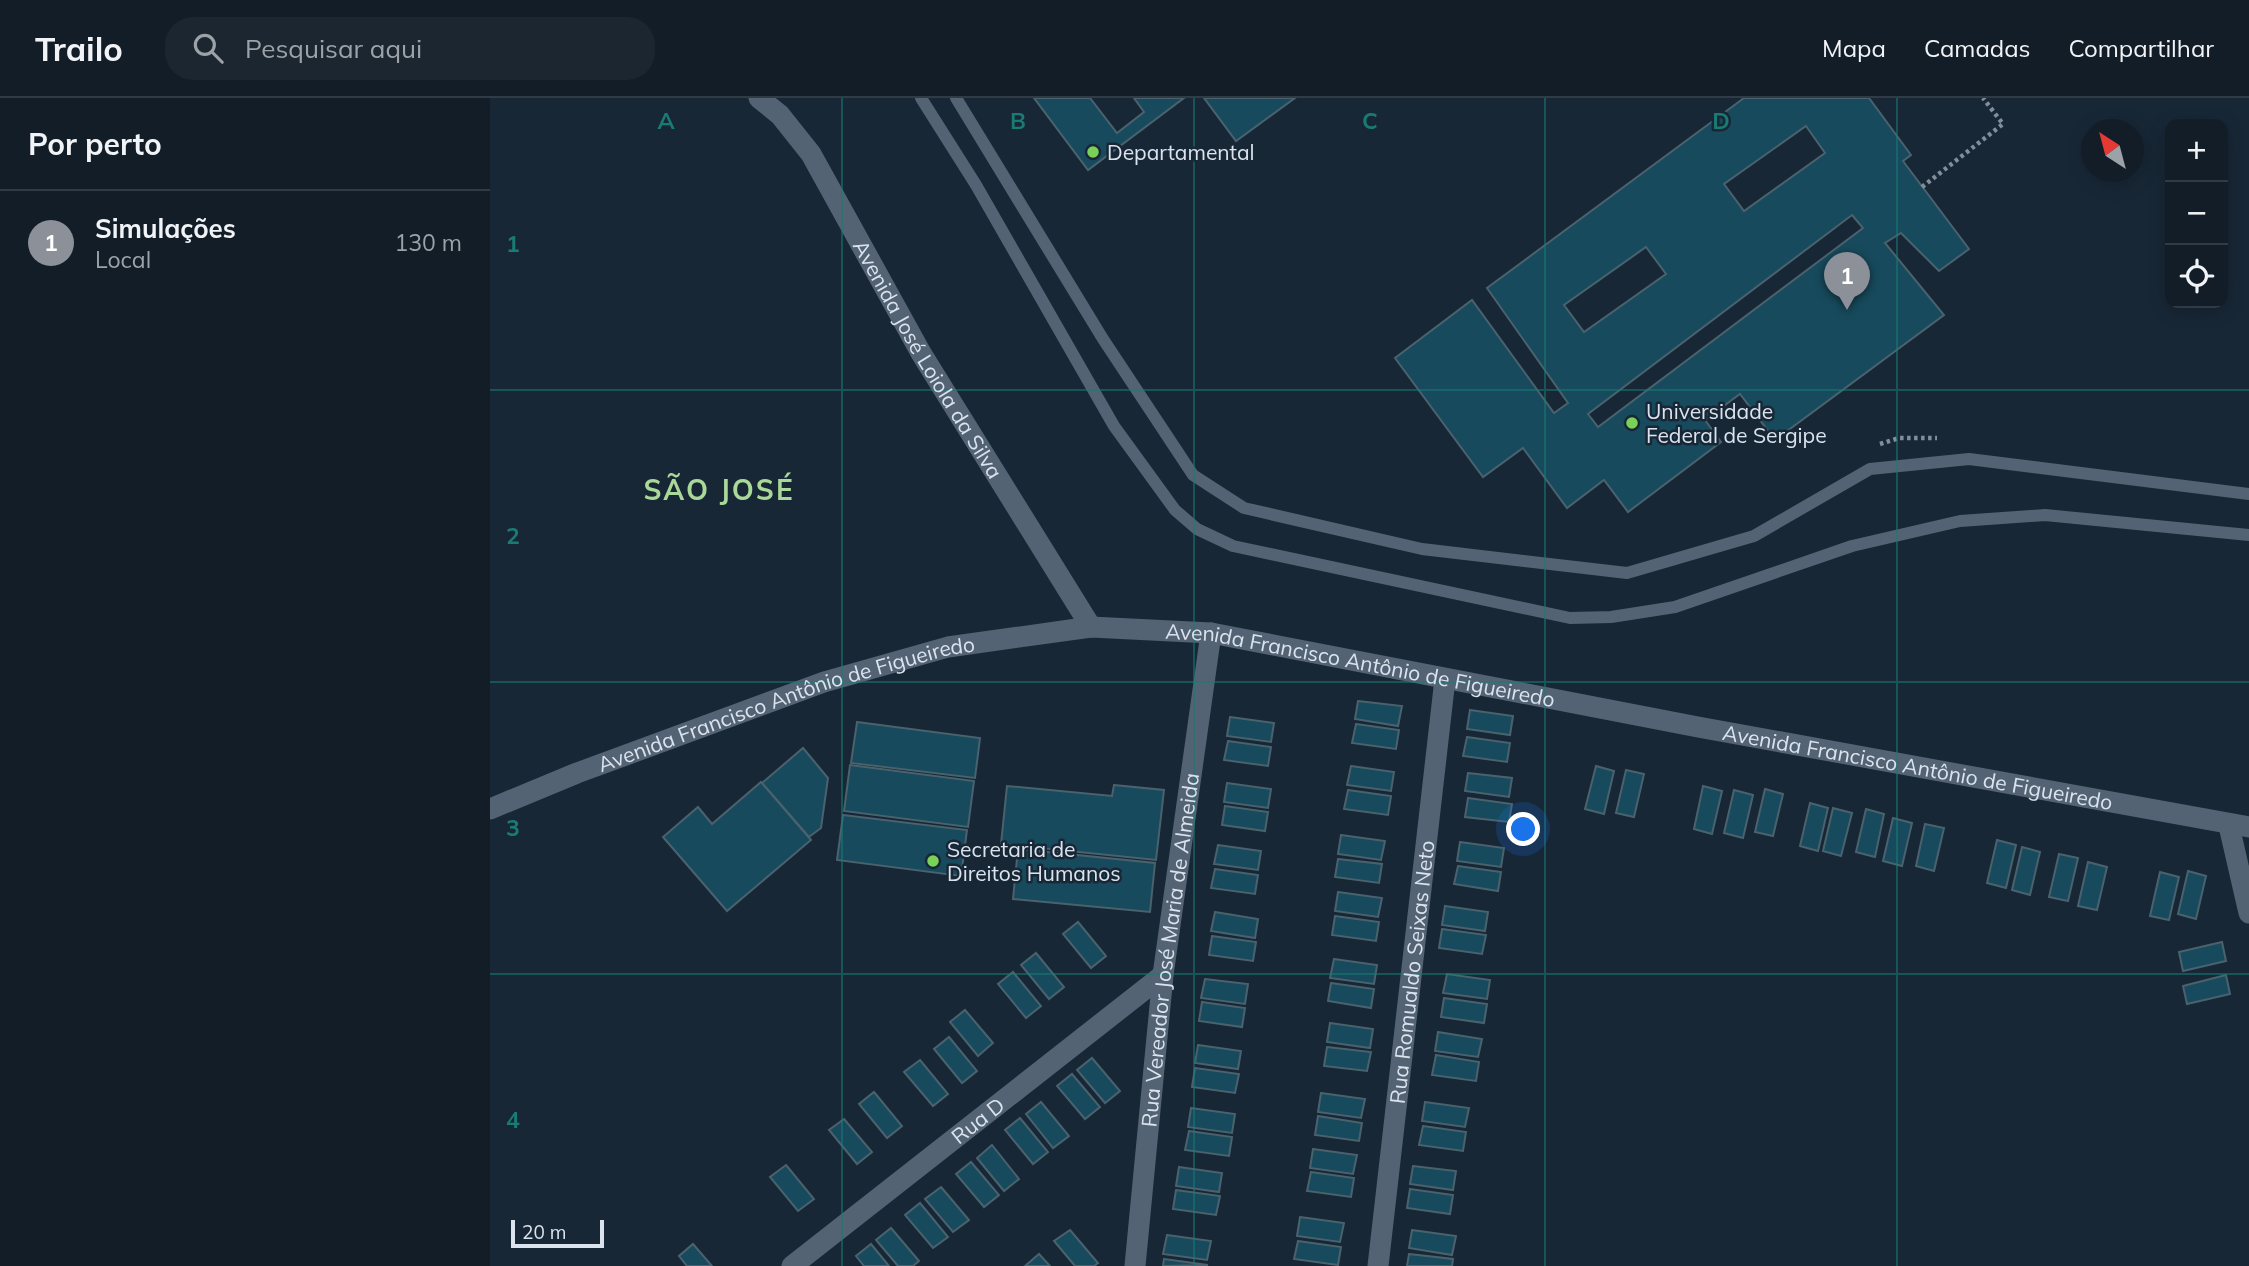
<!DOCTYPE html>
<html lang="pt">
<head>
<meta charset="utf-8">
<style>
	:root { --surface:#121d28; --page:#1b2630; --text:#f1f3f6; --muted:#9ca2a8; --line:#313b45; --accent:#8c9099 }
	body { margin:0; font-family:Mulish,sans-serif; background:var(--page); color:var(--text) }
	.controls { position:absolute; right:21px; top:21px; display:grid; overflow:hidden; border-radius:14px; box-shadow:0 4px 18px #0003 }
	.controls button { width:63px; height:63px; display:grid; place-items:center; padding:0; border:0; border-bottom:2px solid var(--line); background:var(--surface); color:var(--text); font:35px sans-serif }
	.compass { position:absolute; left:1591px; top:21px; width:63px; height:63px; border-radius:50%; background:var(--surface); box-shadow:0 4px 18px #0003; rotate:324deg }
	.scale { position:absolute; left:21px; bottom:18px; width:93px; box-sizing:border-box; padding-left:7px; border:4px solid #dbe4ee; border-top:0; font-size:19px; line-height:24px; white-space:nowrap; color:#dbe4ee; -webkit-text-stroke:5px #182736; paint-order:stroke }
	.you { position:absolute; left:1034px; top:732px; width:24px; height:24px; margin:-18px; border:5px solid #fff; border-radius:50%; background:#1a73e8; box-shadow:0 0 0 10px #1a73e833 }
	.badge { display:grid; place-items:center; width:46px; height:46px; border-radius:50%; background:var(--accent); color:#fff; font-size:23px; font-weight:700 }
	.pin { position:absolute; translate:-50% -58px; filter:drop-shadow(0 2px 4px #0008) }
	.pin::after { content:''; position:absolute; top:37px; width:24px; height:21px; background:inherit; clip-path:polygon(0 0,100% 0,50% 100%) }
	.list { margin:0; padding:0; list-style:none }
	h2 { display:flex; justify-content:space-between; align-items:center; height:91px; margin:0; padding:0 28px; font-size:30px }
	h2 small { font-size:23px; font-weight:400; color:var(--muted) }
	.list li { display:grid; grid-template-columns:46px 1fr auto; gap:21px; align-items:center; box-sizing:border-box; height:105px; padding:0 28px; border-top:2px solid var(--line) }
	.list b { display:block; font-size:26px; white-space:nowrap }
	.list p { margin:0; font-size:23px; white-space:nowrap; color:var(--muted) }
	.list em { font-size:23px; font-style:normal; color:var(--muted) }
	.icon { flex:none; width:38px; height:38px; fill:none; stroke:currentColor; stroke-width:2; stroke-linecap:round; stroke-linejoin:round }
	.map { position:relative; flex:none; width:1759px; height:1168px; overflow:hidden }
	header { display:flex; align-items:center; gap:42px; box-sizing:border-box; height:98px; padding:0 35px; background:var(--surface); border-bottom:2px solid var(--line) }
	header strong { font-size:33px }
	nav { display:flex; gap:38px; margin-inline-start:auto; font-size:24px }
	.search { width:490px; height:63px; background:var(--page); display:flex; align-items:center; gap:18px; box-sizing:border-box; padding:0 24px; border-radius:28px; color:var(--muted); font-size:26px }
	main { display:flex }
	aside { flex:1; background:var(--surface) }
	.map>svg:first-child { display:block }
	.building { fill:#174a5c; stroke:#4a626d; stroke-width:2; fill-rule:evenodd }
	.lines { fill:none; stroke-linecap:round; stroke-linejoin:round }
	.path { stroke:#828e9a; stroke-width:4.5; stroke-dasharray:3.5 3.5; stroke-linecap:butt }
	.lane { stroke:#536374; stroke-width:12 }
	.street { stroke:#536374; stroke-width:21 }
	.secondary { stroke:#536374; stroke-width:21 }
	.grid { fill:none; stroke:#197c74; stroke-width:2; stroke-opacity:0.55 }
	.poi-dot { fill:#7ad157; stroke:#182736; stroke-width:2.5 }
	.labels { text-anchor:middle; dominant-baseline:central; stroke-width:5; stroke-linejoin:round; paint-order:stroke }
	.poi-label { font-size:21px; fill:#dbe4ee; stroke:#182736; text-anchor:start }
	.street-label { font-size:21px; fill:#dbe4ee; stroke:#182736 }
	.district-label { font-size:28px; font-weight:bold; letter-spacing:2px; fill:#a9d898; stroke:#182736 }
	.grid-label { font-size:23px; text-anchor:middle; font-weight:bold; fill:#197c74; stroke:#182736; stroke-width:5; stroke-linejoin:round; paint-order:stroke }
</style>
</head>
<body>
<header>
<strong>Trailo</strong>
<div class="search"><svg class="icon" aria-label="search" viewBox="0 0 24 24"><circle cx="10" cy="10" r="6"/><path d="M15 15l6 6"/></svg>Pesquisar aqui</div>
<nav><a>Mapa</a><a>Camadas</a><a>Compartilhar</a></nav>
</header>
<main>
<aside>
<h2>Por perto<small></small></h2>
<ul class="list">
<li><span class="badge">1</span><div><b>Simulações</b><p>Local</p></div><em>130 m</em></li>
</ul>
</aside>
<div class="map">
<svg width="1759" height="1168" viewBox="0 0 1759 1168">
	<rect width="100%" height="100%" fill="#182736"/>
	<g class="building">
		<path d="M 544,0 L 600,0 L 627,35 L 654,14 L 644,0 L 694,0 L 598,72 Z"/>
		<path d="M 714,0 L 805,0 L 746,43 Z"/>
		<path d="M 1254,0 L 1379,0 L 1421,57 L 1413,63 L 1479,151 L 1449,173 L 1411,135 L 1395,145 L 1454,217 L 1285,342 L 1250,296 L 1215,322 L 1231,344 L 1138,414 L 1114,382 L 1077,410 L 1033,350 L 993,379 L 905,260 L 982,202 L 1064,315 L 1078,305 L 997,190 ZM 1316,28 L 1335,55 L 1254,113 L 1234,86 ZM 1362,117 L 1373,130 L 1108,329 L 1098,316 ZM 1156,149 L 1176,176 L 1094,234 L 1074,207 Z"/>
		<path d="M 868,603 L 912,608 L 908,628 L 865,621 Z"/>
		<path d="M 980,612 L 1023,618 L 1020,637 L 977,631 Z"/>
		<path d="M 740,619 L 784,625 L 781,644 L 737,638 Z"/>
		<path d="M 367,624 L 490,640 L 485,680 L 361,665 Z"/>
		<path d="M 866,626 L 909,632 L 906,651 L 862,645 Z"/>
		<path d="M 977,639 L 1020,645 L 1017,664 L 973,658 Z"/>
		<path d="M 738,643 L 781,649 L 778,668 L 734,662 Z"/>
		<path d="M 313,650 L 338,680 L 331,730 L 319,739 L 272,685 Z"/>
		<path d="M 360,667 L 484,683 L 478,729 L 354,713 Z"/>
		<path d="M 861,668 L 904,674 L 901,693 L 857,687 Z"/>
		<path d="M 1106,668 L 1124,673 L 1114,716 L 1095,711 Z"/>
		<path d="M 1136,672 L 1154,676 L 1144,719 L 1126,715 Z"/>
		<path d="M 978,675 L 1022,680 L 1019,699 L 975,693 Z"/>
		<path d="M 271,684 L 321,742 L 237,813 L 173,739 L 208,709 L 222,726 Z"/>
		<path d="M 737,685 L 781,691 L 778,710 L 734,704 Z"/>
		<path d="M 624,687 L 674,692 L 666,762 L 511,746 L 517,688 L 622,698 Z"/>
		<path d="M 1213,688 L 1232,693 L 1222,736 L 1204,731 Z"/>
		<path d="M 1275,691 L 1293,696 L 1283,738 L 1265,734 Z"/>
		<path d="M 858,692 L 901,698 L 898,717 L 854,711 Z"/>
		<path d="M 1244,692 L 1263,697 L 1253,740 L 1234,735 Z"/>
		<path d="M 978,700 L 1022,706 L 1019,724 L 975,719 Z"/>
		<path d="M 1320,705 L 1338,710 L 1328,753 L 1310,748 Z"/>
		<path d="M 735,708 L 778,714 L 775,733 L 732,727 Z"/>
		<path d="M 1343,710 L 1362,715 L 1351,758 L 1333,753 Z"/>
		<path d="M 1376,711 L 1394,716 L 1385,759 L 1366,754 Z"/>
		<path d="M 353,717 L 477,732 L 471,778 L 347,762 Z"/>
		<path d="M 1403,720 L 1422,725 L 1412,768 L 1393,763 Z"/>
		<path d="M 1435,726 L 1454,730 L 1444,773 L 1426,768 Z"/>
		<path d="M 851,737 L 895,743 L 891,762 L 848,756 Z"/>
		<path d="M 1507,742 L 1526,747 L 1516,790 L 1497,785 Z"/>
		<path d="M 970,744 L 1014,750 L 1011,769 L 967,763 Z"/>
		<path d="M 728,747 L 771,753 L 768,772 L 724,766 Z"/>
		<path d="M 1532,749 L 1550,754 L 1540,797 L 1522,792 Z"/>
		<path d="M 528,751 L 665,765 L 660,814 L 523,801 Z"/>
		<path d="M 1569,756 L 1588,760 L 1578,803 L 1559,799 Z"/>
		<path d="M 848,761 L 892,766 L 889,785 L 845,779 Z"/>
		<path d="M 1598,764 L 1617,769 L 1607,812 L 1588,808 Z"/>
		<path d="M 968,768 L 1011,774 L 1008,793 L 964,786 Z"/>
		<path d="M 725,771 L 768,777 L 765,796 L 721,790 Z"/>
		<path d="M 1698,773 L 1716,778 L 1706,821 L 1688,816 Z"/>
		<path d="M 1670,774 L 1689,779 L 1679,822 L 1660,818 Z"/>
		<path d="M 848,794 L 892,800 L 888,819 L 845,813 Z"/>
		<path d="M 955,808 L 998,814 L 995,833 L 952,827 Z"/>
		<path d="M 725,814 L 768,821 L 765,840 L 721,833 Z"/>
		<path d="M 845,818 L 889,824 L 886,843 L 842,837 Z"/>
		<path d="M 588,824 L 616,858 L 601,870 L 573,836 Z"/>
		<path d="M 952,831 L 996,837 L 992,856 L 949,850 Z"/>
		<path d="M 722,838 L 766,844 L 763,863 L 719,857 Z"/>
		<path d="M 1732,844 L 1736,863 L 1693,873 L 1689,854 Z"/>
		<path d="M 546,855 L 574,889 L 559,901 L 531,867 Z"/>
		<path d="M 844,861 L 887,867 L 884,886 L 840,880 Z"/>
		<path d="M 523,874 L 551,908 L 536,920 L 508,886 Z"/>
		<path d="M 957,876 L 1000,882 L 997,901 L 953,895 Z"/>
		<path d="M 1736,877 L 1740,896 L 1697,906 L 1693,888 Z"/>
		<path d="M 715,881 L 758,886 L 755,906 L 711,900 Z"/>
		<path d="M 841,885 L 884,891 L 881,910 L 838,903 Z"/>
		<path d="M 954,900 L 997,906 L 994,925 L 951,919 Z"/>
		<path d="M 712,904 L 755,910 L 752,929 L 709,923 Z"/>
		<path d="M 475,912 L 503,945 L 488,958 L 460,924 Z"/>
		<path d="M 840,925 L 883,931 L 880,950 L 837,944 Z"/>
		<path d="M 948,934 L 992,941 L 988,959 L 945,953 Z"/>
		<path d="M 459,939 L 487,973 L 472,985 L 444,951 Z"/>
		<path d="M 708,947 L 751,953 L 748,971 L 705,965 Z"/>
		<path d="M 837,949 L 881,954 L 877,973 L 834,968 Z"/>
		<path d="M 946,957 L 989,964 L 986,983 L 942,977 Z"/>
		<path d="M 602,960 L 630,993 L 615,1005 L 587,972 Z"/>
		<path d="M 430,962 L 458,996 L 443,1008 L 414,974 Z"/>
		<path d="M 705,970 L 749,976 L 745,995 L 702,989 Z"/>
		<path d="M 582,976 L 610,1009 L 595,1021 L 567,988 Z"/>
		<path d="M 384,994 L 412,1028 L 397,1040 L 369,1006 Z"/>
		<path d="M 831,995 L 875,1001 L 871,1020 L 828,1014 Z"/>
		<path d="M 551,1004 L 579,1038 L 563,1050 L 536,1016 Z"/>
		<path d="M 935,1004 L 979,1010 L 975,1029 L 932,1023 Z"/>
		<path d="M 701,1010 L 745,1016 L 742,1035 L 698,1029 Z"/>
		<path d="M 828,1018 L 872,1025 L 869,1043 L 825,1037 Z"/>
		<path d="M 530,1020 L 558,1054 L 543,1066 L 515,1032 Z"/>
		<path d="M 354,1021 L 382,1054 L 367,1066 L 339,1032 Z"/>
		<path d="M 933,1028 L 976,1034 L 973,1053 L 929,1047 Z"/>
		<path d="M 699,1033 L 742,1039 L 739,1058 L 695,1052 Z"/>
		<path d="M 502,1047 L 529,1081 L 514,1093 L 487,1060 Z"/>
		<path d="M 823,1051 L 867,1057 L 863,1076 L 820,1070 Z"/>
		<path d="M 481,1064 L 509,1097 L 494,1109 L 466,1076 Z"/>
		<path d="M 296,1067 L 324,1101 L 308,1113 L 280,1079 Z"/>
		<path d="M 923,1068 L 966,1073 L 963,1092 L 920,1086 Z"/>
		<path d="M 689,1069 L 732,1075 L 729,1094 L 686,1088 Z"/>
		<path d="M 821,1074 L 864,1080 L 861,1099 L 817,1093 Z"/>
		<path d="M 451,1089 L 479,1122 L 463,1134 L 435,1101 Z"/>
		<path d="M 920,1091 L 963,1097 L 960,1116 L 917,1110 Z"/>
		<path d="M 686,1092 L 730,1098 L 726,1117 L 683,1111 Z"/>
		<path d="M 430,1105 L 458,1139 L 443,1150 L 415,1117 Z"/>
		<path d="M 810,1119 L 854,1125 L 850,1144 L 807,1138 Z"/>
		<path d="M 401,1130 L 429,1163 L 423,1168 L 408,1168 L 386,1142 Z"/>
		<path d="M 580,1132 L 608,1165 L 604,1168 L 585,1168 L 564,1143 Z"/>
		<path d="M 922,1132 L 966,1138 L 962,1157 L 919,1150 Z"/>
		<path d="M 677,1137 L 721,1143 L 717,1162 L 673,1156 Z"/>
		<path d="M 808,1143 L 851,1149 L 848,1167 L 804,1161 Z"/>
		<path d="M 203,1146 L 222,1168 L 197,1168 L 189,1158 Z"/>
		<path d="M 381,1146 L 399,1168 L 374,1168 L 366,1158 Z"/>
		<path d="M 549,1156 L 560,1168 L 535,1168 Z"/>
		<path d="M 919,1156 L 963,1161 L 962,1168 L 917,1168 Z"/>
		<path d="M 674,1161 L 718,1167 L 673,1168 Z"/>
	</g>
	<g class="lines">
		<g class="path">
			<path d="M 1432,89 L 1513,26 L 1493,0"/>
			<path d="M 1390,346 L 1409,340 L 1447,340"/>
		</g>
		<g class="lane">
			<path d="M 431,0 L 486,87 L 624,328 L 685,412 L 707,431 L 743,448 L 1080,520 L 1121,519 L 1185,509 L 1362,448 L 1470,423 L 1555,417 L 1759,437"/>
			<path d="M 466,0 L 613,241 L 703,377 L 754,410 L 932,451 L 1137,475 L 1264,438 L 1380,371 L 1479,361 L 1759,396"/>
		</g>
		<g class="street">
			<path d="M 1739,728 L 1759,815"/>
			<path id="s1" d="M 302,1168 L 673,877"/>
			<path id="s2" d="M 645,1168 L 673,877 L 721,535"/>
			<path id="s3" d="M 888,1168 L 955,581"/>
		</g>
		<g class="secondary">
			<path id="s4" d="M 269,0 L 290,17 L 321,56 L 431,255 L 601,529"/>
			<path id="s5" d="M 0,711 L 87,675 L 334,584 L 458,549 L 601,529 L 721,535 L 1208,629 L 1759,729"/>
		</g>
	</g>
	<path class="grid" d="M 352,0 L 352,1168M 704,0 L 704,1168M 1055,0 L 1055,1168M 1407,0 L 1407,1168M 0,292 L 1759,292M 0,584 L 1759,584M 0,876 L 1759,876"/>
	<g class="poi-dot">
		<circle cx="603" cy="54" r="7"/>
		<circle cx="1142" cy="325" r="7"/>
		<circle cx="443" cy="763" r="7"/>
	</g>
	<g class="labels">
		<g class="poi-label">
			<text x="617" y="54">Departamental</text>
			<text x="1156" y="313">Universidade<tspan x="1156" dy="24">Federal de Sergipe</tspan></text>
			<text x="457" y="751">Secretaria de<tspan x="457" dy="24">Direitos Humanos</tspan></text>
		</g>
		<g class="street-label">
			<text stroke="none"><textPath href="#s4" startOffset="313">Avenida José Loiola da Silva</textPath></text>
			<text stroke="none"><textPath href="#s5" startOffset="903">Avenida Francisco Antônio de Figueiredo</textPath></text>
			<text stroke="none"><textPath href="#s5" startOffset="315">Avenida Francisco Antônio de Figueiredo</textPath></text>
			<text stroke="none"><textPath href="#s5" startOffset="1470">Avenida Francisco Antônio de Figueiredo</textPath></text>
			<text stroke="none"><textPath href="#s2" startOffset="318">Rua Vereador José Maria de Almeida</textPath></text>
			<text stroke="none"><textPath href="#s3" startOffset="296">Rua Romualdo Seixas Neto</textPath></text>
			<text stroke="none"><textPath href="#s1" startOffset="236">Rua D</textPath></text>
		</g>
		<g class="district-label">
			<text x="229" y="391">SÃO JOSÉ</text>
		</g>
	</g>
	<g class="grid-label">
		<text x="176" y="31">A</text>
		<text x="528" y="31">B</text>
		<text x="880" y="31">C</text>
		<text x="1231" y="31">D</text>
		<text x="23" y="154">1</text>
		<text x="23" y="446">2</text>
		<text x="23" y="738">3</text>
		<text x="23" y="1030">4</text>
	</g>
</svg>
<div class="controls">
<button>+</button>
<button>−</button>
<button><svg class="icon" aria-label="locate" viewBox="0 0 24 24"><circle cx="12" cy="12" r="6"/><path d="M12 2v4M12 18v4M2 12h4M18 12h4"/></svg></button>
</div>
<svg class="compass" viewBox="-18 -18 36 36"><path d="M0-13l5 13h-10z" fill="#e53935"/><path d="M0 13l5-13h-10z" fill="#9ca2a8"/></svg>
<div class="scale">20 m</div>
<div class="you"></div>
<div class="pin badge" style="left:1357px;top:212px">1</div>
</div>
</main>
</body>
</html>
